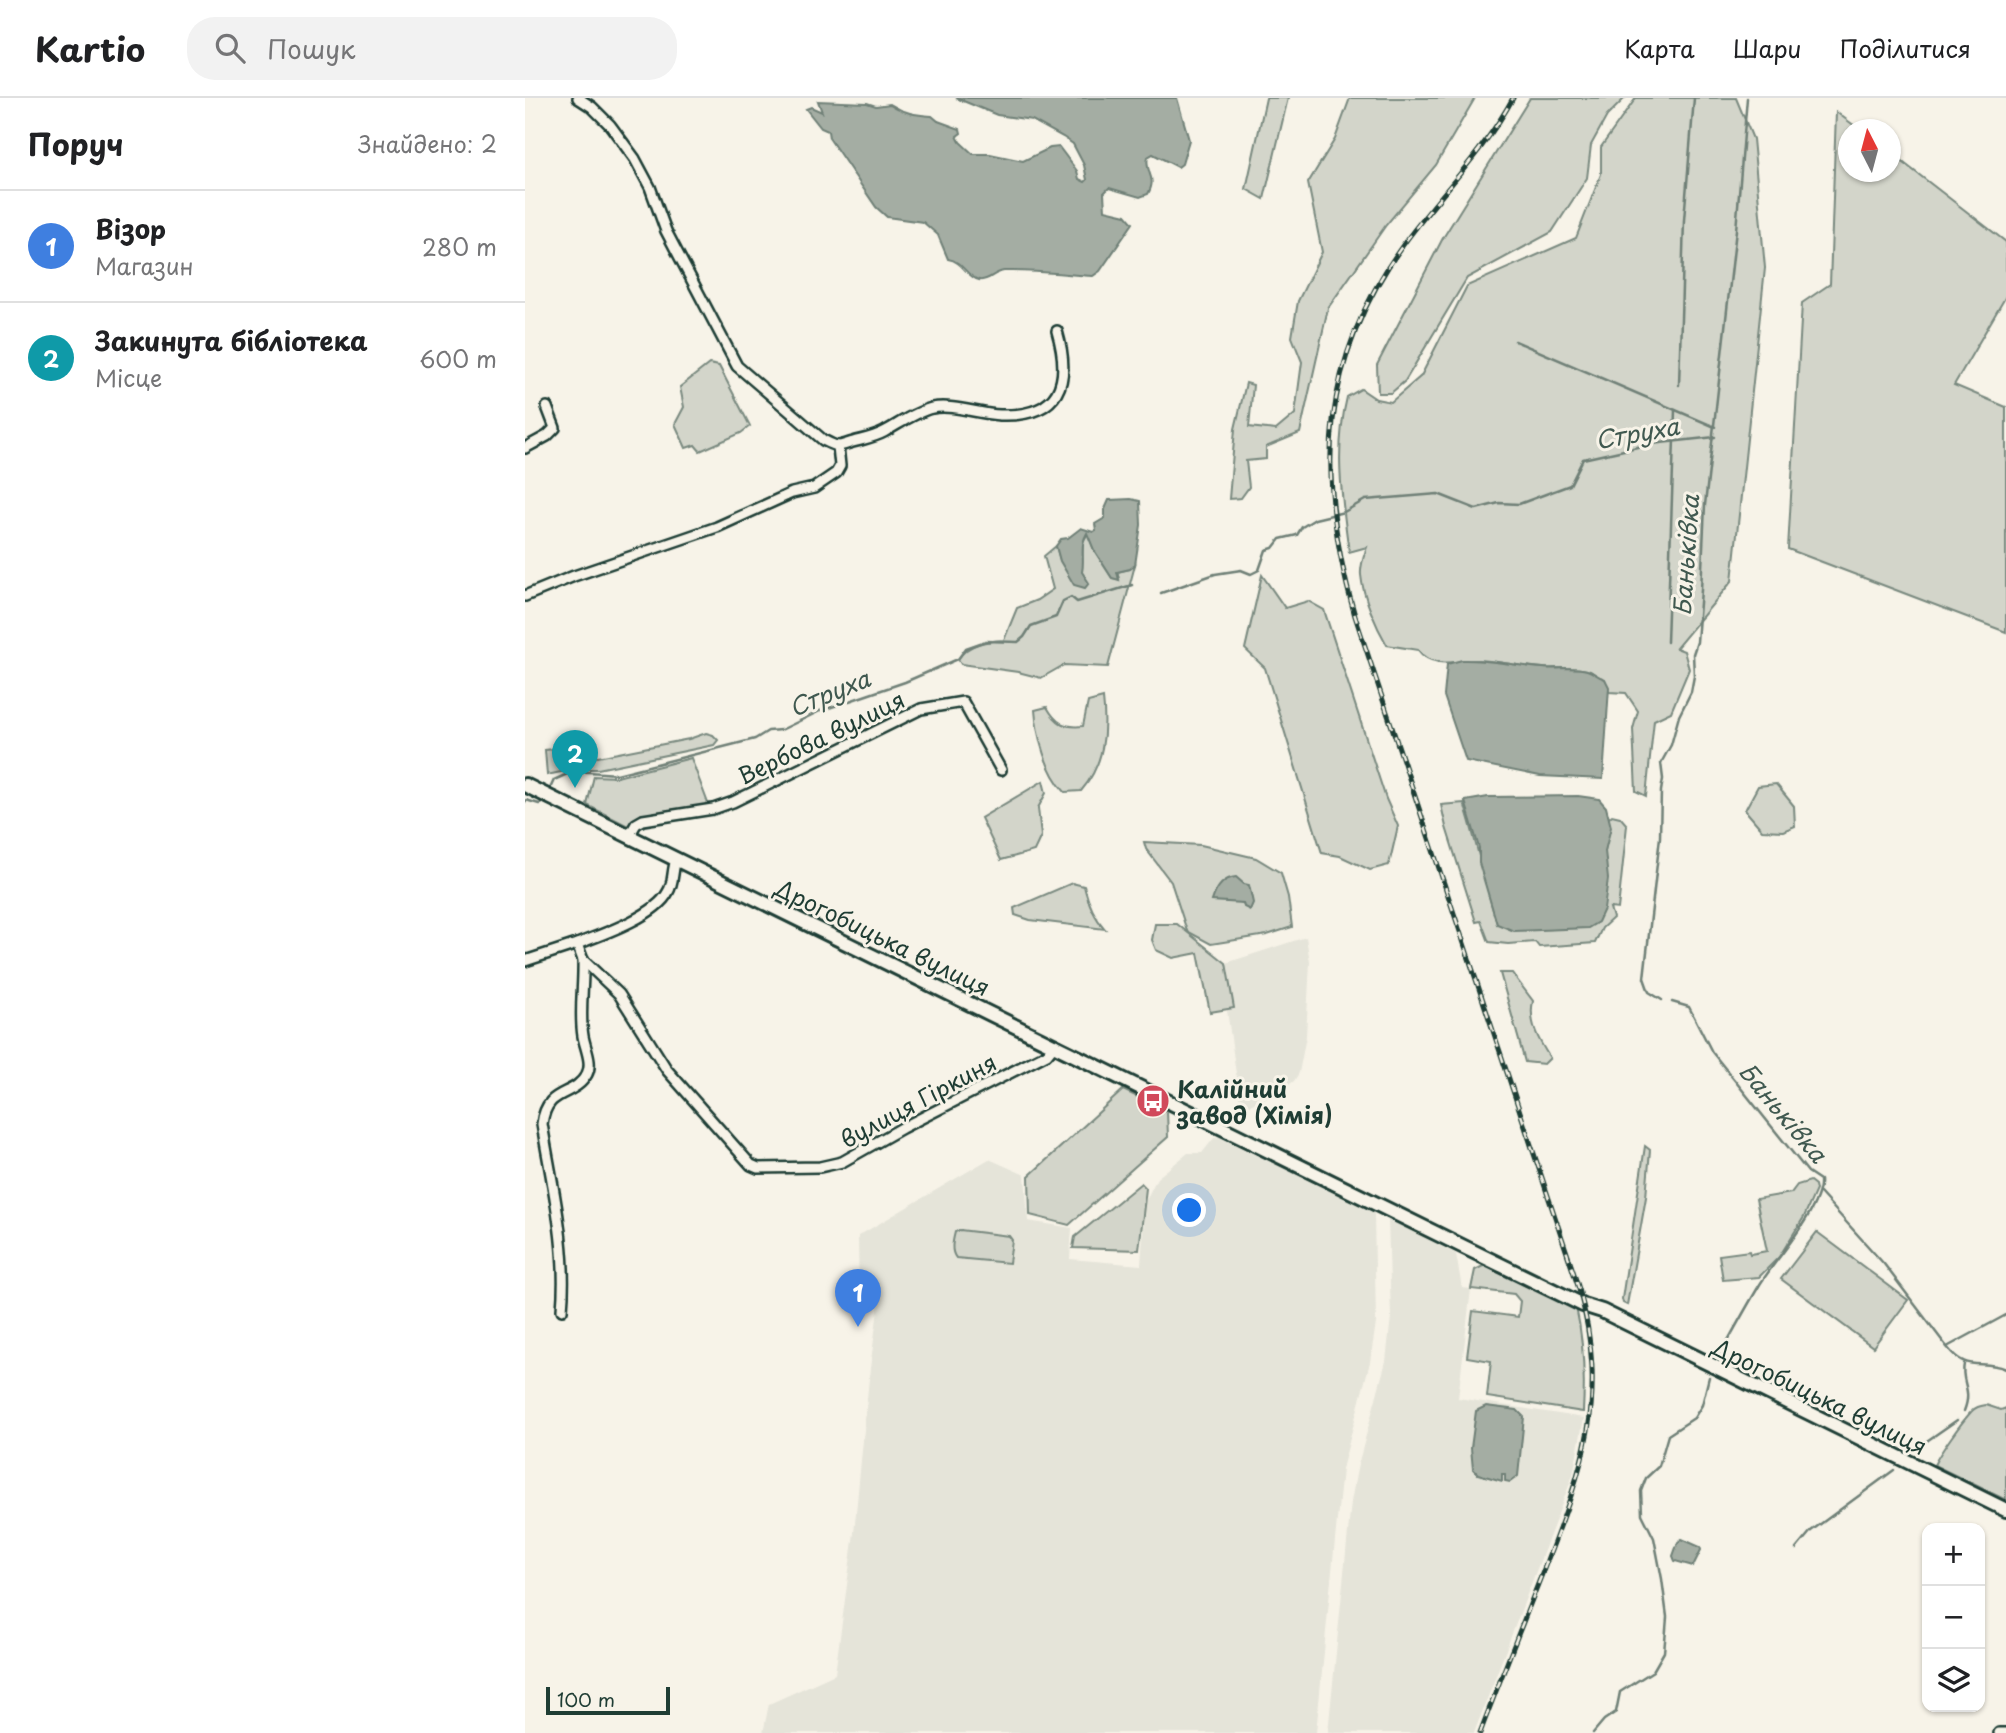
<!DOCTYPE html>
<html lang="uk">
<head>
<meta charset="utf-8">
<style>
	:root { --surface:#fff; --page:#f2f2f2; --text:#202124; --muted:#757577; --line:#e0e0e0; --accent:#d1495b }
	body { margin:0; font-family:"Playpen Sans",sans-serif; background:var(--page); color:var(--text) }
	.controls { position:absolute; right:21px; bottom:21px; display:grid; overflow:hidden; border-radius:14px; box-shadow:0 2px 5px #0004 }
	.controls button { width:63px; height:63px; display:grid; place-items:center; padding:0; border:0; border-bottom:2px solid var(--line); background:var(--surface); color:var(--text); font:35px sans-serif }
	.compass { position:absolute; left:1313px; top:21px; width:63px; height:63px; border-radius:50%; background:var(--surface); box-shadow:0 2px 5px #0004; rotate:354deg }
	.scale { position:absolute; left:21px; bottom:18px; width:124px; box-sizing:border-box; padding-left:7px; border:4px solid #1f3d34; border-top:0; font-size:19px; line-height:24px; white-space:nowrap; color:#1f3d34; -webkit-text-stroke:5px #f7f3e8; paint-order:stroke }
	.you { position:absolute; left:665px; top:1113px; width:24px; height:24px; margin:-18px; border:5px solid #fff; border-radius:50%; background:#1a73e8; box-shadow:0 0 0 10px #1a73e833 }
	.badge { display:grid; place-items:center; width:46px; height:46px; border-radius:50%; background:var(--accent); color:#fff; font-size:23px; font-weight:700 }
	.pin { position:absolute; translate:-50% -58px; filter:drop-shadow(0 2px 4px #0008) }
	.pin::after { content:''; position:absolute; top:37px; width:24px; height:21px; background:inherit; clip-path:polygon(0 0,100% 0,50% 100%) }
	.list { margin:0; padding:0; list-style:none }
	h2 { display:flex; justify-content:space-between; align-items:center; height:91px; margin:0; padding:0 28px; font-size:30px }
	h2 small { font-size:23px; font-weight:400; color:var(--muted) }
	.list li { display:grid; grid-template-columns:46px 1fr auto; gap:21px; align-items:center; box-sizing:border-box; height:112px; padding:0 28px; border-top:2px solid var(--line) }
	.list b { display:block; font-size:26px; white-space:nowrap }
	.list p { margin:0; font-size:23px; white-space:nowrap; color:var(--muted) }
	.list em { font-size:23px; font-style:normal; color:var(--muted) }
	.icon { flex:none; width:38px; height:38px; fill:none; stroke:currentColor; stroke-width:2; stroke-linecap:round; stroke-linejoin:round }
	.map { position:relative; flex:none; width:1481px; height:1635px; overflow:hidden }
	header { display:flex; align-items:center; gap:42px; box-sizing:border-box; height:98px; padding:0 35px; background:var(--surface); border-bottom:2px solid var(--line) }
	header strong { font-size:33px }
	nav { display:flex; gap:38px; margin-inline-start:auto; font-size:24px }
	.search { width:490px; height:63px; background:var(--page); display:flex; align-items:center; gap:18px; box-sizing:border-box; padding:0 24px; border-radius:28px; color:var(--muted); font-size:26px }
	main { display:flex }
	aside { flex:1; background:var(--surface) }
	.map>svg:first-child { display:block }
	.built { fill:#e5e4d9 }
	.green { fill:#d3d5ca; stroke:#79897f; stroke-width:2 }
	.water { fill:#a4ada3; stroke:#6f8077; stroke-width:2 }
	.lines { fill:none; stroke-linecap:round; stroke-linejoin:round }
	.stream { stroke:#6f8077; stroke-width:2.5 }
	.street-casing { stroke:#1f3d34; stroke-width:14 }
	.secondary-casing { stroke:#1f3d34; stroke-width:18 }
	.street { stroke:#f7f3e8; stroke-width:9 }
	.secondary { stroke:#f7f3e8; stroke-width:12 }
	.rail-casing { stroke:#1f3d34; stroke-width:5 }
	.rail { stroke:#f7f3e8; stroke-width:2.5; stroke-dasharray:8; stroke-linecap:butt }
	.labels { text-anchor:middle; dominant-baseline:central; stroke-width:6; stroke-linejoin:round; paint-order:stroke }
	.street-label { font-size:23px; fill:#1f3d34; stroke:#f7f3e8 }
	.poi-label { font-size:23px; font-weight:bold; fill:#1f3d34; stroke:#f7f3e8; text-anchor:start }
	.water-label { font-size:24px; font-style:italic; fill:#405950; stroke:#f7f3e8 }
</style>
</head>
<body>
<header>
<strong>Kartio</strong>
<div class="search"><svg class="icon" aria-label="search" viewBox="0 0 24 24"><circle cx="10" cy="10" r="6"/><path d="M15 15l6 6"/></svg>Пошук</div>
<nav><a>Карта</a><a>Шари</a><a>Поділитися</a></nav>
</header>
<main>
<aside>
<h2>Поруч<small>Знайдено: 2</small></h2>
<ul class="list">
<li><span class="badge" style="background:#3f7fe0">1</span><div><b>Візор</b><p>Магазин</p></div><em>280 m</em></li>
<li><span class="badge" style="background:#0f9aa8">2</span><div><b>Закинута бібліотека</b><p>Місце</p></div><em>600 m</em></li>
</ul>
</aside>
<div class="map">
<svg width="1481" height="1635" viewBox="0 0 1481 1635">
	<rect width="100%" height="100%" fill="#f7f3e8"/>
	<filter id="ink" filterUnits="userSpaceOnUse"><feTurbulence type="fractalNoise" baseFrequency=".0143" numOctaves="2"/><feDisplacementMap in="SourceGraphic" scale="14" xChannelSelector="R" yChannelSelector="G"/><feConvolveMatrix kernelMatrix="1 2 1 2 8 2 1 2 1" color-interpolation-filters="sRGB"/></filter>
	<g filter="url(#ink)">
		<g class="built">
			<path d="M 781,839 L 785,864 L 781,938 L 774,975 L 769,983 L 754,994 L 716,1011 L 702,912 L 709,910 L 701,865 Z"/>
			<path d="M 694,1039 L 849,1115 L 851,1225 L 845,1264 L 817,1371 L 791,1635 L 238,1635 L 244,1606 L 310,1576 L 329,1435 L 345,1270 L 354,1205 L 334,1202 L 333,1138 L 464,1061 L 500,1077 L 503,1123 L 547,1130 L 545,1161 L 616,1167 L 620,1104 L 632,1080 L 663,1055 L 677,1055 L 689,1040 Z"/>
			<path d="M 863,1120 L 931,1156 L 937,1190 L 946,1191 L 933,1300 L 1059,1320 L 1048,1377 L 949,1635 L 803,1635 L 826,1404 L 832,1371 L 861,1263 L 866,1219 Z"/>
		</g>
		<g class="green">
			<path d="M 741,0 L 763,0 L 739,101 L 721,91 Z"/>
			<path d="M 825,0 L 950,0 L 911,67 L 861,127 L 803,210 L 775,335 L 741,349 L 741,361 L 721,363 L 724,389 L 716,400 L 704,401 L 710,331 L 721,285 L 728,287 L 724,329 L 751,332 L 770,316 L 777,264 L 767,239 L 773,203 L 797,154 L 783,85 L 810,41 Z"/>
			<path d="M 1005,0 L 1100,0 L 1082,18 L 1066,47 L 1062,80 L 1027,134 L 942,180 L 880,283 L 866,295 L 853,295 L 852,267 L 918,140 Z"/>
			<path d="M 1111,0 L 1211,0 L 1228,41 L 1240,170 L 1207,483 L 1151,550 L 1159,553 L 1164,571 L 1146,614 L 1129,622 L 1121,698 L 1111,693 L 1108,631 L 1113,613 L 1101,595 L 1084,594 L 1080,581 C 1072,579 1069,574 1062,572 C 1048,568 1032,571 1018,570 C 997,569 975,563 954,562 C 934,562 907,572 893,552 L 862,547 C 851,528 838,499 836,477 C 835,467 839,458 842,449 L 824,454 C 817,402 809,352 822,299 L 836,291 L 851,301 L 866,304 L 896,278 L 942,188 L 1051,140 L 1076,76 L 1076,49 Z"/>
			<path d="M 1311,14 L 1334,31 L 1324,32 L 1324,74 L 1366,74 L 1366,55 L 1481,144 L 1481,198 L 1429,287 L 1481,309 L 1481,534 L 1263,451 L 1277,205 L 1305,186 Z"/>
			<path d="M 184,266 L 194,268 L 225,328 L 216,335 L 175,353 L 170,347 L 161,350 L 150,326 L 159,309 L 155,289 Z"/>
			<path d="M 563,435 L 569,452 L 587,480 L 594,481 L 592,474 L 605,471 L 610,467 L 583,569 L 539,567 L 516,580 L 493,574 L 436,566 L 433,561 C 444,545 461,543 479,542 L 492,510 L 512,502 L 528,491 L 519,458 L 531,448 L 535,462 L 543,474 L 557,474 L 558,444 Z"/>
			<path d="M 737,477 L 760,510 L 783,503 L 799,512 L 861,701 L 873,728 L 864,767 L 845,772 L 815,758 L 797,755 L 740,570 L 720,551 Z"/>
			<path d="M 578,600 C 582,634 579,667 556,693 L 540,694 C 521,674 512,639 510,612 L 522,609 C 531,625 539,630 558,628 L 563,604 Z"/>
			<path d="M 181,635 L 188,637 L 193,642 L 189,647 L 73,671 L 50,671 L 22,677 L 20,652 L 39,650 L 73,659 L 164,641 Z"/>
			<path d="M 166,660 L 184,708 L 118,718 L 103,728 L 62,707 L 69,678 L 92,679 Z"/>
			<path d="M 518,683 L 521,695 L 513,710 L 516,738 L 509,753 L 476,762 L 456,720 Z"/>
			<path d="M 1251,686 L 1269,708 L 1270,728 L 1258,733 L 1237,732 L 1220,712 L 1233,688 Z"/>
			<path d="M 939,705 C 952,745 960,786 972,826 L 1080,795 C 1083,780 1080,769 1080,755 C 1080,742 1087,733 1083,721 L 1087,717 L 1095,719 L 1102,727 L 1093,811 L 1085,810 L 1088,820 L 1077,830 L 1070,845 L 1014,849 L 1010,844 L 983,846 L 964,844 L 956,823 L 951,824 L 921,729 L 916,707 Z"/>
			<path d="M 619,744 L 676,747 L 731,760 L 756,775 L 763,799 L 767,829 L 742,837 L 686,846 L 662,833 L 646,784 L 621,751 Z"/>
			<path d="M 547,785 L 559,788 C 563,804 569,819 580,831 L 505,822 L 490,817 L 489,810 Z"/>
			<path d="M 630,826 L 652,826 L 701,865 L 709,910 L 685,914 L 673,855 L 648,860 L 631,852 L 627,842 Z"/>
			<path d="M 975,875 L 987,875 L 1008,903 C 1003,924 1014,943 1025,960 L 1019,966 L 1000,964 Z"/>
			<path d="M 598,992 L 642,1013 L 643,1039 L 544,1127 L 505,1117 L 504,1078 Z"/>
			<path d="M 1120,1048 L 1125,1052 L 1121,1099 L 1102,1207 L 1098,1205 L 1097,1201 Z"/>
			<path d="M 1285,1083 L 1290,1087 L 1291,1092 L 1279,1119 L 1254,1159 L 1234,1179 L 1198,1182 L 1194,1157 L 1224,1153 L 1225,1156 L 1242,1153 L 1231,1101 L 1266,1095 L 1272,1087 Z"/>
			<path d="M 616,1085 L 621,1090 L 614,1152 L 548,1150 L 550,1139 Z"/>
			<path d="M 435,1132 L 484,1138 L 487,1142 L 484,1165 L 431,1160 C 425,1153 428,1142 430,1134 Z"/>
			<path d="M 1292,1134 L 1383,1202 L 1348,1249 L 1256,1181 Z"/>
			<path d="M 960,1167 L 1051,1209 C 1059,1244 1060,1278 1058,1314 L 962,1299 L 966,1263 L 942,1259 L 948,1213 L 993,1219 L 995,1203 L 989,1196 L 946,1191 L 950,1172 Z"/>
			<path d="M 1461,1307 L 1476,1312 L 1481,1310 L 1481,1402 L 1409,1367 C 1415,1354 1436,1325 1446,1314 C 1450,1309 1455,1308 1461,1307 Z"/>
		</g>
		<g class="water">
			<path d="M 431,0 L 652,0 L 664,42 L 657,66 L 653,69 L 628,56 L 623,59 C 619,75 633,78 623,96 L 615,99 L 584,90 L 579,95 L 580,112 L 601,117 L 608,125 L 575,173 L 568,178 C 538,176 509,172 479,173 C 469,174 463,184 454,182 C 442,180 438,163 423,161 L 413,137 L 398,124 L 362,119 L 351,109 L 304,40 L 303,33 L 296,30 L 281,11 L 286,9 L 297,14 L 293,3 L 342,5 L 351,8 L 365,6 C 379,15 390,17 407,18 L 413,23 L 435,31 L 436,35 L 432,38 L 435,44 L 448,56 L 465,56 L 498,63 L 525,50 L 534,49 L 552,73 L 554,81 L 560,84 L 562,82 L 559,67 L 548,46 L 538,39 L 507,22 L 472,17 Z"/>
			<path d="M 606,401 L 615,403 L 616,427 L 610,467 L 605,471 L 592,474 L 594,482 L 587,480 L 569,452 L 562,435 C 554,448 560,460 557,474 L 564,485 L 560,490 L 549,487 L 535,463 L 531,448 L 536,441 L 543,440 L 556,430 L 568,434 L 571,432 L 570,426 L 580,420 L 580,411 L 584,402 Z"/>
			<path d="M 937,562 C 964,561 990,568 1018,570 C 1032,572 1048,568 1062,572 C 1069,574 1072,579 1080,581 L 1084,589 L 1078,681 L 1015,678 L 941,663 L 919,598 L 922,566 Z"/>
			<path d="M 1053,698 L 1074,701 L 1081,709 L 1086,729 L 1080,753 L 1083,781 L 1079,811 L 1073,824 L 1063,830 L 989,833 L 972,826 L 954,765 L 954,750 L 940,703 L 963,699 Z"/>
			<path d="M 711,779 L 719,786 L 724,787 L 728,805 L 725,812 L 719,809 L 718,805 L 687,803 C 691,790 698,780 711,779 Z"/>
			<path d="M 961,1308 L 992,1312 L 999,1319 L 993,1378 L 985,1384 L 980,1383 L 980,1376 L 977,1376 L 977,1383 L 953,1376 L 948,1371 L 946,1350 L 951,1313 Z"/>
			<path d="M 1157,1441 L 1175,1449 L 1176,1452 L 1168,1468 L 1150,1463 L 1148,1458 L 1153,1444 Z"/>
		</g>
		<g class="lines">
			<g class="stream">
				<path d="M 990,243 L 1190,329"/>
				<path d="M 1154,287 L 1159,122 L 1169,0"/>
				<path d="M 636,495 L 690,476 L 716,472 L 726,476 L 734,472 L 741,452 L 748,450 L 755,441 L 772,437 L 777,429 L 790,421 L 819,414 L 840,402 L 913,396 L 951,411 L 974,405 L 994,406 L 1045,387 L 1058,361 L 1126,346 L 1190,339"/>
				<path d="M 1142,544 L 1150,312"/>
				<path d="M 23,695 L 29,682 L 49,673 L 92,676 L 230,641 L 243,633 L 256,632 L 295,613 L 380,584 L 433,561 L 441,550 L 461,543 L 493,544 L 499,539 L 506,528 L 531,519 L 538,503 L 546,499 L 552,504 L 607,487"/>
				<path d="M 0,704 L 1,702 L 14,706 L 19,704 L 20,701"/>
				<path d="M 1137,902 L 1124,894 L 1119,880 L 1135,739 L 1136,693 L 1138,681 L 1136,665 L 1146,647 L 1154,618 L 1166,594 L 1169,578 L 1168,556 L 1172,544 L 1176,492 L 1180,407 L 1211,132 L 1222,0"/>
				<path d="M 1147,904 L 1164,909 L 1187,954 L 1283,1074 L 1295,1082 C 1298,1110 1248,1164 1234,1188 C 1219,1213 1205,1239 1191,1264"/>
				<path d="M 1295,1095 L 1359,1166 L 1422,1249 L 1481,1217"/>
				<path d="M 1422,1249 C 1443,1276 1455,1260 1481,1271"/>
				<path d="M 1439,1313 C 1448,1291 1435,1284 1439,1266"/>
				<path d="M 1383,1356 L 1432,1322"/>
				<path d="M 1271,1451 L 1286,1433 L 1369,1372"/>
				<path d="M 1068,1635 L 1079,1622 L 1091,1614 L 1095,1594 L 1128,1573 L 1139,1554 L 1141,1532 L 1142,1519 L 1137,1481 L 1129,1440 L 1117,1416 L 1116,1393 L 1121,1380 L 1134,1368 L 1143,1337 L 1169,1320 L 1177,1307 L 1184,1279"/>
			</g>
			<defs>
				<g id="street">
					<path d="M 53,0 L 67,9 L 85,27 L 110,61 L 125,89 L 141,133 L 212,268 L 298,342 C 302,344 309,348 313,348 C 317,348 324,345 328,344 C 339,341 350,339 359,334 C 374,326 390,314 407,310 C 429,306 453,316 475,317 C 535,319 547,285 532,233"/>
					<path d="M 0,350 L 22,338 L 30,330 L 22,309"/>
					<path d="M 0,498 L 49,478 L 192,429 L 267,395 L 289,390 L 311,375 L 315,368 L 313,348"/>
					<path d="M 104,738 L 111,726 L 118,722 L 188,711 L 208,704 L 396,611 L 438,604 L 476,672"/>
					<path d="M 52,846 C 76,837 131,818 143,794 C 149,785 147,772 151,762"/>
					<path d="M 0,863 L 52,846 L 58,862 L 94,896 L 142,972 L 226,1067 L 233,1070 L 295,1069 L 317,1064 L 377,1030 L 522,956 L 530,946"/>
					<path d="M 37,1212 C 43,1150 27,1087 17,1026 C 22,988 48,1001 62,976 C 68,965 60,950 58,938 C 54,914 59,887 58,862"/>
					<path d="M 1474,1635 L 1481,1635"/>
				</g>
				<path id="secondary" d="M 0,687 L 943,1151 L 1058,1207 L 1077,1213 L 1481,1412"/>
			</defs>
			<use href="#street" class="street-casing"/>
			<use href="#secondary" class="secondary-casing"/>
			<use href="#street" class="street"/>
			<use href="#secondary" class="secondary"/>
			<defs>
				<path id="rail" d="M 955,1635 C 975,1582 996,1529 1017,1476 C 1057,1372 1085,1304 1054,1191 L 830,518 C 790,377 794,260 883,140 C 918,93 960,52 988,0"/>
			</defs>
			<use href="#rail" class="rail-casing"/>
			<use href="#rail" class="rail"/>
		</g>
	</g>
	<defs>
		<symbol id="bus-disc" viewBox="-11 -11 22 22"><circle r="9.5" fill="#d1495b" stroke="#f7f3e8"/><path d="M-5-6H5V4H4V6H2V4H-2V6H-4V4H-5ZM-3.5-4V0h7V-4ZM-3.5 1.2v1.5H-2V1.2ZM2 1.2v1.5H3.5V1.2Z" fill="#fff"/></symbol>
	</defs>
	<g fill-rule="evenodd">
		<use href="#bus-disc" x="609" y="984" width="38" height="38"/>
	</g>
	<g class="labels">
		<g class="street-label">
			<text transform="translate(296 639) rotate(-26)">Вербова вулиця</text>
			<text transform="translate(358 839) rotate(26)">Дрогобицька вулиця</text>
			<text transform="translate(393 1002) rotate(-28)">вулиця Гіркиня</text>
			<text transform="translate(1295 1298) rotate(26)">Дрогобицька вулиця</text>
		</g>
		<g class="poi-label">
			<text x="652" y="990">Калійний<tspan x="652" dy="26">завод (Хімія)</tspan></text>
		</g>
		<g class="water-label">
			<text transform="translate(1112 334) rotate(-10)">Струха</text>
			<text transform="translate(1160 457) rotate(-86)">Баньківка</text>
			<text transform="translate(304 594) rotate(-22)">Струха</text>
			<text transform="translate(1259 1014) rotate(50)">Баньківка</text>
		</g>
	</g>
</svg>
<div class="controls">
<button>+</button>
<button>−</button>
<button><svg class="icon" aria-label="layers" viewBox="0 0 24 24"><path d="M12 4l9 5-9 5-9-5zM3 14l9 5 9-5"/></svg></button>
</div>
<svg class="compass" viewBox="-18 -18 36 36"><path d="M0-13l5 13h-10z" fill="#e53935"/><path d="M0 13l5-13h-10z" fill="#757577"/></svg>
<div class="scale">100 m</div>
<div class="you"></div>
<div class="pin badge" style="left:333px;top:1229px;background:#3f7fe0">1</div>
<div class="pin badge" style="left:50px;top:690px;background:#0f9aa8">2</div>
</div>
</main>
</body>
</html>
